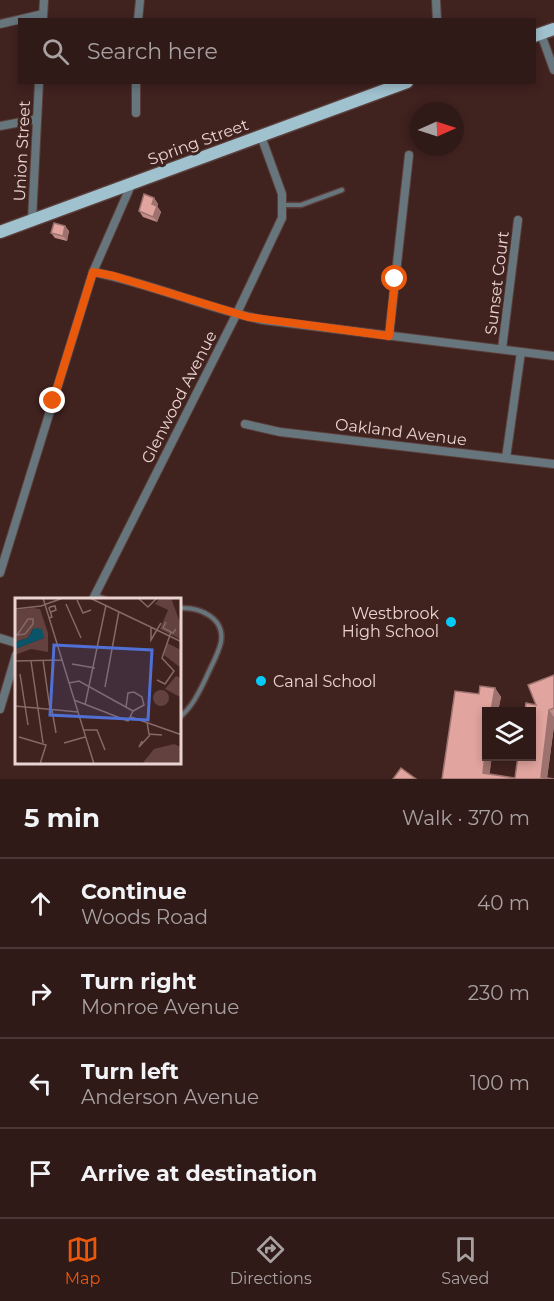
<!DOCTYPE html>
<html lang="en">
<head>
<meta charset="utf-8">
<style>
	:root { --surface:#301a17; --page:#3c2724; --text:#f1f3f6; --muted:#a8a1a1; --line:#4b3836; --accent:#ea580c }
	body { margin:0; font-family:Montserrat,sans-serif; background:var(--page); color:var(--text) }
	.controls { position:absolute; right:18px; bottom:18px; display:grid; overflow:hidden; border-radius:0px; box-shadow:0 3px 9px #0003 }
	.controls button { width:54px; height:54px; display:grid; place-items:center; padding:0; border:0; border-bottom:2px solid var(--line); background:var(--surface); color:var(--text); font:30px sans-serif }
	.compass { position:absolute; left:410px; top:102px; width:54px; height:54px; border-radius:50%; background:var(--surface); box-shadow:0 3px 9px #0003; rotate:87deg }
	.stop { position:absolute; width:18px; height:18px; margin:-14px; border:4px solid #ea580c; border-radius:50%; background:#fff }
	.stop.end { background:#ea580c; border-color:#fff; box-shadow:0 2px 6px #0008 }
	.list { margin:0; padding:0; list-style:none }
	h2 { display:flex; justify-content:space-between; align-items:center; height:78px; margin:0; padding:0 24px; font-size:26px }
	h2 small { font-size:20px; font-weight:400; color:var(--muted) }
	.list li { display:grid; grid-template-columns:39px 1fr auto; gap:18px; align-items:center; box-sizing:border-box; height:90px; padding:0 24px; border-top:2px solid var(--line) }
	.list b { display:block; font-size:22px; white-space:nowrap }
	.list p { margin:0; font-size:20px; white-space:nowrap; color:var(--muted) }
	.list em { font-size:20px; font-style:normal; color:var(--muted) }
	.icon { flex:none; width:33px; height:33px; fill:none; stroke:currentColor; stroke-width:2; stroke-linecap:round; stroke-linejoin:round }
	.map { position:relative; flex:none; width:554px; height:779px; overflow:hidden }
	.search { position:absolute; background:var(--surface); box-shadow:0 3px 9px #0003; left:18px; right:18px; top:18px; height:66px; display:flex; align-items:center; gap:15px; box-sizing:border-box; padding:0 21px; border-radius:0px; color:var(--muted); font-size:22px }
	.sheet { height:438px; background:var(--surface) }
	nav { display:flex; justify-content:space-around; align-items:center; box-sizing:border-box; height:84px; border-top:2px solid var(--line); background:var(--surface); font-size:16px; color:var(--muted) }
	nav a { display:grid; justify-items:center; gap:3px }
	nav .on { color:var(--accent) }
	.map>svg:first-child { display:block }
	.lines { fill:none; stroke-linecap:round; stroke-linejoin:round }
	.service-casing { stroke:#5b3e3b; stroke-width:7 }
	.minor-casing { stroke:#5b3e3b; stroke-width:10 }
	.primary-casing { stroke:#5b3e3b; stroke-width:15 }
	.service { stroke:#66767c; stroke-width:4 }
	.minor { stroke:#66767c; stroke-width:8 }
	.primary { stroke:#a0c1ce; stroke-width:12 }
	.wall { fill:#c28d88 }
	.shaded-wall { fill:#9e736f }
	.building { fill:#e2a49e; stroke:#9e736f; stroke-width:1.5 }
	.route { stroke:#ea580c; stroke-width:8 }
	.poi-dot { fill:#06cbf9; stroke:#40221f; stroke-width:2 }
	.labels { text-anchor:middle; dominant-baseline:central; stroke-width:6; stroke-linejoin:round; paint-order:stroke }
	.street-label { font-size:16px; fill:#e9d4d1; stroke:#40221f }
	.poi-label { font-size:16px; fill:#e9d4d1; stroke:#40221f; text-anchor:end }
	.inset-road { fill:none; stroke:#846966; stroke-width:1.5 }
	.view { fill:#5070d6; fill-opacity:0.15; stroke:#5070d6; stroke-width:3 }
	.inset-edge { fill:none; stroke:#e9d4d1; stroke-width:3 }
</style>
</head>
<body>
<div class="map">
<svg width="554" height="779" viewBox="0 0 554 779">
	<rect width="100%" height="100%" fill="#40221f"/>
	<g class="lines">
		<defs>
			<g id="service">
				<path d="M 283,205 L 301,205 L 342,190"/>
				<path d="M 95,595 L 105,599"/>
				<path d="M 180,608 C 200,607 225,618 221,642 C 218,655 211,666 206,678 C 199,692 193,706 180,717"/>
			</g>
			<g id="minor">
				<path d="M 436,0 L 437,20"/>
				<path d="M 43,18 L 44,0"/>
				<path d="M 138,20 L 140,0"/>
				<path d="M 0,24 L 43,14"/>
				<path d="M 541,34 L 554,70"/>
				<path d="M 136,82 L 136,113"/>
				<path d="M 0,126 L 37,119"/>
				<path d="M 32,220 L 39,82"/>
				<path d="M 93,272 C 150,283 205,308 263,320 L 554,356"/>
				<path d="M 389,336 L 409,155"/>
				<path d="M 502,349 L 518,220"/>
				<path d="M 245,424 L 280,432 L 554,464"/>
				<path d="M 506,458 L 521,352"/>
				<path d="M 0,573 L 93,272 L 132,183"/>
				<path d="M 93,599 L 237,313 L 282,218 L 282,194 L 261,136"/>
				<path d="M 0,638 L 16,643"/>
				<path d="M 0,709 L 16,655"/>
			</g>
			<g id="primary">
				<path d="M 534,36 L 554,29"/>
				<path d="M 0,232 L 407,82"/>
			</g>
		</defs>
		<use href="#service" class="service-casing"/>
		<use href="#minor" class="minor-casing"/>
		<use href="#primary" class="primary-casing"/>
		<use href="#service" class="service"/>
		<use href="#minor" class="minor"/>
		<use href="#primary" class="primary"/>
	</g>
	<g class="wall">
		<path d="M 154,198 L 158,204 L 157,206 L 161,212 L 157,222 L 143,217 L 139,211 Z"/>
		<path d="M 65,226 L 69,231 L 67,241 L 55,238 L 51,233 Z"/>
		<path d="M 554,675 L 554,726 L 547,778 L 554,779 L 442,779 L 455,691 L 479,694 L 480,686 L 495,688 L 501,697 L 498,711 L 486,711 L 486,756 L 492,756 L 489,774 L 515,778 L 518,756 L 531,756 L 531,711 L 525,711 L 526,703 L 536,705 L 528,685 Z"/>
	</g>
	<g class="shaded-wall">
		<path d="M 154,198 L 158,204 L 156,210 L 152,204 Z"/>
		<path d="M 157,206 L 161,212 L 157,222 L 153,217 Z"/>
		<path d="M 65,226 L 69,231 L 67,241 L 63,236 Z"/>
		<path d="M 495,688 L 501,697 L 498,711 L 491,711 Z"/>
		<path d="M 549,710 L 554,717 L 554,726 L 547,779 L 541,777 Z"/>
		<path d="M 486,746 L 486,756 L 492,756 L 489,779 L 483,773 Z"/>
	</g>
	<g class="building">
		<path d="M 144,194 L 154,198 L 152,204 L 157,206 L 153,217 L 139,211 Z"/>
		<path d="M 54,223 L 65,226 L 63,236 L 51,233 Z"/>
		<path d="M 554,675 L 554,708 L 549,710 L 541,777 L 554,779 L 442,779 L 455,691 L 479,694 L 480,686 L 495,688 L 491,711 L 486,711 L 486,746 L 483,773 L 515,778 L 518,756 L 531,756 L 531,711 L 525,711 L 526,703 L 536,705 L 528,685 Z"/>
		<path d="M 401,768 L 416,779 L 393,779 Z"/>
	</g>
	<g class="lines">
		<path class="route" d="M 53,401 L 93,272 L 114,276 L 248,317 L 389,336 L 395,279"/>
	</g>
	<g class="poi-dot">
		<circle cx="451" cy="622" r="6"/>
		<circle cx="261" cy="681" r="6"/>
	</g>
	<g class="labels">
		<g class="street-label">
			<text transform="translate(198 142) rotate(-20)">Spring Street</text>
			<text transform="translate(22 151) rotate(-87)">Union Street</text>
			<text transform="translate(497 283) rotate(-83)">Sunset Court</text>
			<text transform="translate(179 397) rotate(-63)">Glenwood Avenue</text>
			<text transform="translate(401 432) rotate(7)">Oakland Avenue</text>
		</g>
		<g class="poi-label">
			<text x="439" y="613">Westbrook<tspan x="439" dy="18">High School</tspan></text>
			<text x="273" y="681" text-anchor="start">Canal School</text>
		</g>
	</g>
	<g transform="translate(15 598)">
		<rect width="166" height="166" fill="#40221f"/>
		<path d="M 145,0 L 156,0 L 166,27 L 165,41 L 145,31 L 153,12 L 140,6 ZM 18,10 L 25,11 L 33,35 L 33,54 L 16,51 L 0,57 L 0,51 L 29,40 L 18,31 L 13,40 L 0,44 L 0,12 ZM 152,45 L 166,52 L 166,70 L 149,57 ZM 161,78 L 166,80 L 165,99 L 150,91 ZM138 100a8 8 0 1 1 16 0a8 8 0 1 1-16 0ZM 159,146 L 166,149 L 166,166 L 127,166 L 139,151 Z" fill="#63413e"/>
		<path d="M 19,30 L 27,31 L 29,40 L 0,51 L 0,44 L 13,40 Z" fill="#095468"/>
		<path class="inset-road" d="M 28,0 L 79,166M 75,0 L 167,44M 123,0 L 133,9 L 142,0M 62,2 L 68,15 L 76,12M 51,6 L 66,40M 0,11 L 26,8 L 48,0M 34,20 L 37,19 L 34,10 L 35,9 L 40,8 L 41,12 L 36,14M 13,21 L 18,21 L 18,26 L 10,36 L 2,37 ZM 151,24 L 148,30 L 158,35 L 161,31M 136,30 L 136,42 L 146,25M 28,62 L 35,111M 0,63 L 47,62M 16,63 L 28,145M 57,66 L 80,70M 5,76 L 13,127M 142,82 L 150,86 L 159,73 L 147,60 L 156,34M 54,85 L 64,83 L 118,113M 90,89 L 104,13M 59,102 L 113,123 L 118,113M 70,107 L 91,7M 0,108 L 63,114M 111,109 L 113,95 L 119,94 L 127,99 L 129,107 L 118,113M 37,112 L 41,135M 116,119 L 167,137M 132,124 L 134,136 L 147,137M 68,132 L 82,132 L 90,152M 4,139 L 31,147 L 25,166M 127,143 L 124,149 L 135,137M 49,145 L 70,139"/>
		<path class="view" d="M 39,47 L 137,52 L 133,122 L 35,117 Z"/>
		<rect width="166" height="166" class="inset-edge"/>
	</g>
</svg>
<div class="controls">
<button><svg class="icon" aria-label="layers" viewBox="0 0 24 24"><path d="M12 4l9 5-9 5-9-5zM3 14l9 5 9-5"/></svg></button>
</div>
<svg class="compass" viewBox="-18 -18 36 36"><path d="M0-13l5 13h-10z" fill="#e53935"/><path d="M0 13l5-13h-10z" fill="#a8a1a1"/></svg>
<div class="stop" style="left:395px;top:279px"></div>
<div class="stop end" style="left:53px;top:401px"></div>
<div class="search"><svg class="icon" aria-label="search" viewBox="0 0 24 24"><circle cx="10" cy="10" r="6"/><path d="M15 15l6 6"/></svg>Search here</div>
</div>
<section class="sheet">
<h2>5 min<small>Walk · 370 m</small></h2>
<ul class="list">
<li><svg class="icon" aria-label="ahead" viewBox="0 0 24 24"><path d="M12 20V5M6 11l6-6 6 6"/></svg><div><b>Continue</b><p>Woods Road</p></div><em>40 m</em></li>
<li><svg class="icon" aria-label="right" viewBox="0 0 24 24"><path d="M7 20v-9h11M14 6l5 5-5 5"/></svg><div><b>Turn right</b><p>Monroe Avenue</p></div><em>230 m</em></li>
<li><svg class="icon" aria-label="left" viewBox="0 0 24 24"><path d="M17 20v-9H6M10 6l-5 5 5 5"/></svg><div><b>Turn left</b><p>Anderson Avenue</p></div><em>100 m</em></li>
<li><svg class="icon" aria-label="arrive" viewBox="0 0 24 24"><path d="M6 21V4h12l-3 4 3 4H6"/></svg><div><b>Arrive at destination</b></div></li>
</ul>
</section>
<nav>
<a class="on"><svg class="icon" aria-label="map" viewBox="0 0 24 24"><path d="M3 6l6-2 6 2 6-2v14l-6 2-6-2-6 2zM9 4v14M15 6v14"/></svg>Map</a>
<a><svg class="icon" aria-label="directions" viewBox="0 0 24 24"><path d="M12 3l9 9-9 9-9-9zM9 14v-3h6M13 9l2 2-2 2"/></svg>Directions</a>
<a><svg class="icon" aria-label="saved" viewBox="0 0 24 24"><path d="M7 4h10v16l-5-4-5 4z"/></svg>Saved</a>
</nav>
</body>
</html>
